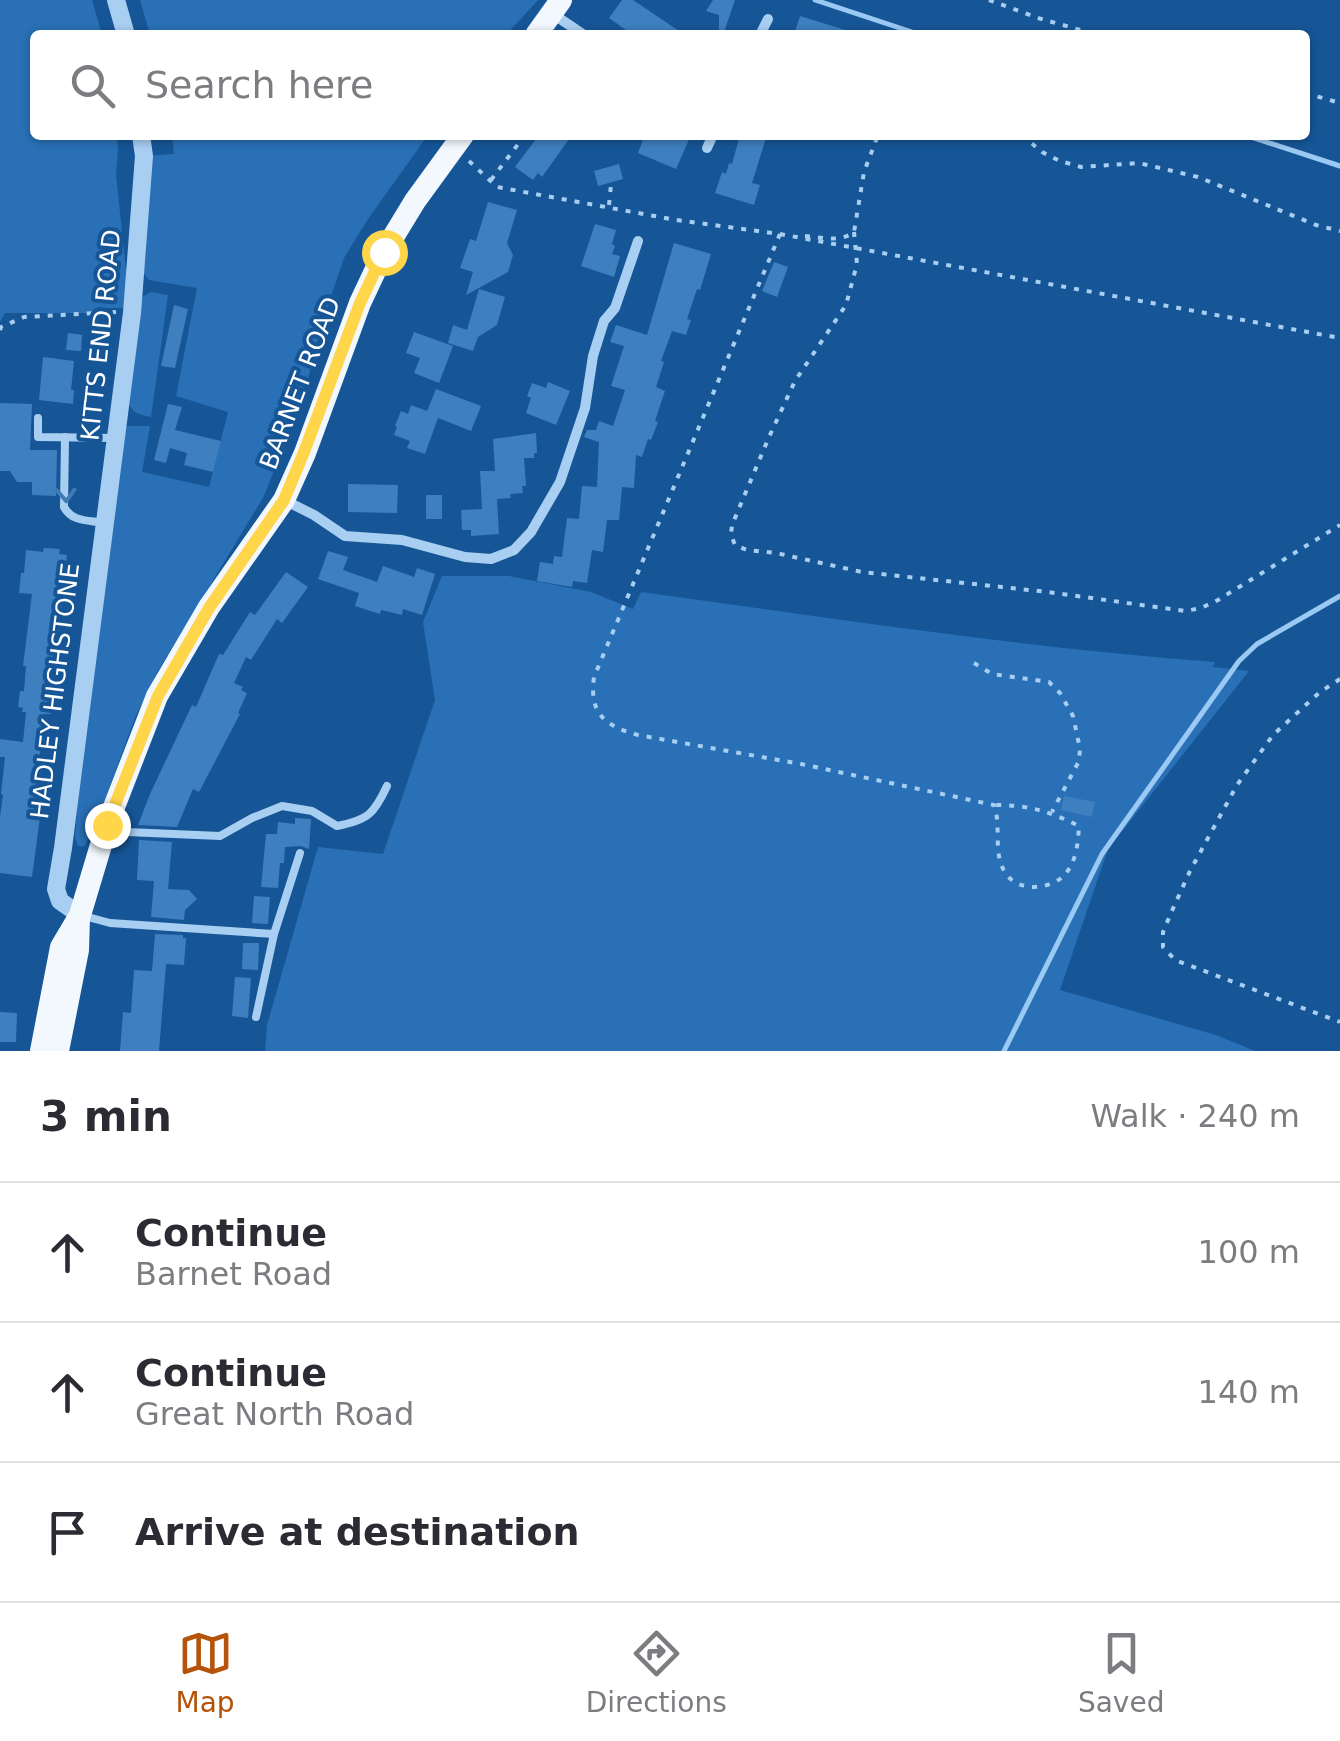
<!DOCTYPE html>
<html lang="en">
<head>
<meta charset="utf-8">
<style>
	:root { --surface:#fff; --page:#f7f7f7; --text:#2b2b33; --muted:#7c7c81; --line:#e1e1e2; --accent:#b45309 }
	body { margin:0; font-family:"DejaVu Sans",sans-serif; background:var(--page); color:var(--text) }
	.stop { position:absolute; width:30px; height:30px; margin:-22px; border:8px solid #ffd54a; border-radius:50%; background:#fff }
	.stop.end { background:#ffd54a; border-color:#fff; box-shadow:0 2px 10px #0008 }
	.list { margin:0; padding:0; list-style:none }
	h2 { display:flex; justify-content:space-between; align-items:center; height:130px; margin:0; padding:0 40px; font-size:42px }
	h2 small { font-size:32px; font-weight:400; color:var(--muted) }
	.list li { display:grid; grid-template-columns:65px 1fr auto; gap:30px; align-items:center; box-sizing:border-box; height:140px; padding:0 40px; border-top:2px solid var(--line) }
	.list b { display:block; font-size:38px; white-space:nowrap }
	.list p { margin:0; font-size:32px; white-space:nowrap; color:var(--muted) }
	.list em { font-size:32px; font-style:normal; color:var(--muted) }
	.icon { flex:none; width:55px; height:55px; fill:none; stroke:currentColor; stroke-width:2; stroke-linecap:round; stroke-linejoin:round }
	.map { position:relative; flex:none; width:1340px; height:1051px; overflow:hidden }
	.search { position:absolute; background:var(--surface); box-shadow:0 2px 8px #0004; left:30px; right:30px; top:30px; height:110px; display:flex; align-items:center; gap:25px; box-sizing:border-box; padding:0 35px; border-radius:10px; color:var(--muted); font-size:38px }
	.sheet { height:550px; background:var(--surface) }
	nav { display:flex; justify-content:space-around; align-items:center; box-sizing:border-box; height:140px; border-top:2px solid var(--line); background:var(--surface); font-size:28px; color:var(--muted) }
	nav a { display:grid; justify-items:center; gap:5px }
	nav .on { color:var(--accent) }
	.map>svg:first-child { display:block }
	.green { fill:#2970b6 }
	.lines { fill:none; stroke-linecap:round; stroke-linejoin:round }
	.stream { stroke:#9ac9f4; stroke-width:5 }
	.building { fill:#3e7fbf }
	.path { stroke:#a8cef2; stroke-width:4; stroke-dasharray:5 8; stroke-linecap:butt }
	.service { stroke:#a8cef2; stroke-width:8 }
	.minor { stroke:#a8cef2; stroke-width:10 }
	.tertiary { stroke:#a8cef2; stroke-width:18 }
	.primary { stroke:#f3f8ff; stroke-width:22 }
	.oneway { stroke:#427ab2 }
	.route { stroke:#ffd54a; stroke-width:12 }
	.labels { text-anchor:middle; dominant-baseline:central; stroke-width:8; stroke-linejoin:round; paint-order:stroke }
	.street-label { font-size:25px; fill:#fff; stroke:#165697 }
</style>
</head>
<body>
<div class="map">
<svg width="1340" height="1051" viewBox="0 0 1340 1051">
	<rect width="100%" height="100%" fill="#165697"/>
	<g class="green">
		<path d="M 0,0 L 92,0 L 102,35 L 35,35 L 35,135 L 117,135 L 118,151 L 116,174 L 127,279 L 124,308 L 104,308 L 103,313 L 5,313 L 0,322 Z"/>
		<path d="M 140,0 L 538,0 L 506,35 L 150,35 Z"/>
		<path d="M 172,135 L 428,135 L 368,219 L 344,258 L 322,323 L 302,403 L 263,498 L 158,671 L 135,718 L 98,818 L 85,846 L 78,846 L 75,837 L 82,748 L 126,426 L 150,426 L 142,472 L 209,487 L 228,412 L 176,396 L 197,288 L 149,280 L 143,273 L 148,156 L 174,154 Z"/>
		<path d="M 151,292 L 168,295 L 151,417 C 140,415 131,413 128,401 L 142,297 Z"/>
		<path d="M 442,576 L 509,576 L 591,592 L 633,609 L 641,592 C 832,618 1023,648 1215,662 L 1213,667 L 1249,671 L 1108,849 L 1060,990 L 1216,1035 L 1255,1051 L 265,1051 L 267,1025 L 318,847 L 383,854 L 435,700 L 423,622 Z"/>
	</g>
	<g class="lines">
		<g class="stream">
			<path d="M 815,0 L 921,35"/>
			<path d="M 1245,135 L 1340,166"/>
			<path d="M 1004,1051 L 1102,854 L 1239,661 L 1257,644 L 1340,596"/>
		</g>
	</g>
	<g class="building">
		<path d="M 622,0 L 633,0 L 685,35 L 633,35 L 609,18 Z"/>
		<path d="M 713,0 L 735,0 L 723,35 L 719,35 L 719,15 L 706,11 Z"/>
		<path d="M 800,16 L 852,32 L 852,35 L 794,35 Z"/>
		<path d="M 539,135 L 572,135 L 542,177 L 538,173 L 533,180 L 515,167 Z"/>
		<path d="M 645,135 L 691,135 L 676,169 L 638,153 Z"/>
		<path d="M 740,135 L 767,135 L 752,183 L 760,185 L 754,205 L 715,193 L 722,172 L 726,174 L 729,163 L 732,164 Z"/>
		<path d="M 619,164 L 623,179 L 598,186 L 594,171 Z"/>
		<path d="M 488,202 L 517,210 L 507,243 L 513,255 L 508,272 L 466,295 L 473,272 L 460,268 L 470,239 L 476,241 Z"/>
		<path d="M 595,224 L 616,230 L 612,244 L 615,246 L 612,254 L 620,256 L 614,277 L 581,266 Z"/>
		<path d="M 674,243 L 711,254 L 700,290 L 697,289 L 687,319 L 691,320 L 686,335 L 672,331 L 661,361 L 664,362 L 656,387 L 665,391 L 655,421 L 658,422 L 651,440 L 648,439 L 642,457 L 636,455 L 634,488 L 622,487 L 619,520 L 607,520 L 603,552 L 592,550 L 587,583 L 573,581 L 572,587 L 537,581 L 540,562 L 553,564 L 554,556 L 562,557 L 567,518 L 579,519 L 582,486 L 597,487 L 599,442 L 584,437 L 587,430 L 596,430 L 599,421 L 613,426 L 625,390 L 611,386 L 624,346 L 610,342 L 616,325 L 647,335 Z"/>
		<path d="M 774,262 L 788,267 L 777,297 L 762,291 Z"/>
		<path d="M 479,289 L 505,297 L 497,325 L 478,337 L 473,351 L 448,343 L 453,325 L 467,330 Z"/>
		<path d="M 174,305 L 188,309 L 175,368 L 161,366 Z"/>
		<path d="M 414,332 L 453,346 L 439,383 L 414,373 L 420,358 L 406,353 Z"/>
		<path d="M 68,333 L 82,335 L 81,351 L 66,350 Z"/>
		<path d="M 43,357 L 74,361 L 71,390 L 74,390 L 73,404 L 39,400 Z"/>
		<path d="M 548,382 L 570,391 L 556,425 L 526,413 L 531,398 L 527,396 L 532,383 L 546,388 Z"/>
		<path d="M 436,389 L 481,406 L 471,431 L 438,418 L 425,454 L 407,448 L 410,441 L 394,435 L 397,427 L 395,426 L 401,411 L 408,414 L 411,405 L 427,411 Z"/>
		<path d="M 0,403 L 32,404 L 30,450 L 57,450 L 56,496 L 32,495 L 32,482 L 17,482 L 10,471 L 0,471 Z"/>
		<path d="M 168,404 L 182,407 L 175,430 L 221,441 L 213,472 L 184,465 L 187,453 L 170,448 L 166,463 L 154,460 Z"/>
		<path d="M 536,433 L 537,453 L 534,453 L 534,458 L 524,458 L 526,486 L 522,486 L 523,493 L 510,494 L 511,498 L 497,499 L 499,534 L 471,536 L 471,530 L 462,530 L 461,510 L 482,509 L 480,471 L 495,471 L 493,439 Z"/>
		<path d="M 348,484 L 398,485 L 397,513 L 348,512 Z"/>
		<rect x="426" y="495" width="16" height="24"/>
		<path d="M 44,548 L 60,549 L 59,554 L 67,555 L 51,714 L 44,714 L 39,762 L 42,763 L 39,802 L 42,802 L 32,877 L 0,873 L 0,817 L 3,795 L 1,794 L 5,757 L 0,757 L 0,739 L 23,742 L 26,712 L 22,712 L 23,708 L 18,707 L 20,691 L 24,691 L 26,666 L 23,666 L 32,594 L 19,593 L 21,573 L 24,573 L 26,550 L 43,552 Z"/>
		<path d="M 328,551 L 348,557 L 343,570 L 377,582 L 383,566 L 414,577 L 417,568 L 435,574 L 422,615 L 403,609 L 402,615 L 381,610 L 380,614 L 355,606 L 359,593 L 318,579 Z"/>
		<path d="M 286,572 L 308,587 L 282,623 L 277,619 L 251,660 L 246,657 L 234,683 L 243,687 L 241,690 L 247,693 L 238,713 L 240,714 L 199,792 L 193,789 L 177,827 L 138,825 L 150,794 L 192,705 L 196,707 L 219,654 L 223,655 L 250,612 L 255,615 Z"/>
		<path d="M 1064,796 L 1095,802 L 1092,817 L 1061,810 Z"/>
		<path d="M 295,818 L 311,819 L 309,849 L 301,846 L 285,847 L 284,863 L 280,863 L 278,888 L 261,887 L 266,834 L 277,834 L 278,822 L 295,824 Z"/>
		<path d="M 139,840 L 172,842 L 168,889 L 189,890 L 197,899 L 185,910 L 184,920 L 151,917 L 154,881 L 137,880 Z"/>
		<path d="M 254,896 L 270,897 L 268,924 L 252,923 Z"/>
		<path d="M 155,934 L 183,935 L 183,938 L 186,938 L 184,965 L 166,964 L 159,1051 L 120,1051 L 123,1012 L 131,1013 L 134,970 L 152,971 Z"/>
		<path d="M 243,943 L 259,943 L 258,970 L 242,969 Z"/>
		<path d="M 235,977 L 251,978 L 248,1018 L 232,1016 Z"/>
		<path d="M 0,1012 L 17,1013 L 16,1042 L 0,1042 Z"/>
	</g>
	<g class="lines">
		<g class="path">
			<path d="M 989,0 L 1038,18 L 1098,35"/>
			<path d="M 1305,93 L 1340,103"/>
			<path d="M 1022,135 L 1042,152 L 1060,161 L 1081,167 L 1139,163 L 1198,177 L 1316,225 L 1340,231"/>
			<path d="M 469,161 L 497,187 L 676,220 L 780,234"/>
			<path d="M 491,180 L 525,135"/>
			<path d="M 609,205 L 611,185"/>
			<path d="M 854,232 L 857,264 L 846,305 L 795,381 L 769,437 L 732,525 L 731,535 L 735,545 L 747,550 L 776,553 L 862,572 L 1048,592 L 1185,611 L 1201,608 L 1218,600 L 1340,525"/>
			<path d="M 780,234 L 594,677 C 589,713 604,726 638,735 L 801,764 L 994,805 C 1002,827 992,854 1006,874 C 1019,893 1054,890 1067,872 C 1077,858 1078,842 1079,826 C 1049,811 1028,805 994,805"/>
			<path d="M 780,234 L 1340,338"/>
			<path d="M 805,236 C 821,237 840,243 854,232 L 864,172 L 878,135"/>
			<path d="M 0,330 L 1,327 L 24,317 L 116,312"/>
			<path d="M 974,663 L 992,674 L 1049,682 L 1060,693 L 1073,716 L 1080,749 L 1079,761 L 1052,812"/>
			<path d="M 1340,679 L 1320,692 L 1273,735 L 1237,785 L 1190,871 L 1171,913 L 1163,932 L 1163,947 L 1175,960 L 1340,1022"/>
		</g>
		<g class="service">
			<path d="M 38,418 L 38,437 L 114,438"/>
			<path d="M 65,437 L 64,507 C 72,522 88,520 104,523"/>
			<path d="M 110,826 L 127,832 L 220,836 L 252,818 L 282,806 L 312,811 L 337,826 C 368,820 374,814 387,786"/>
			<path d="M 84,916 L 110,923 L 274,934"/>
			<path d="M 256,1017 L 274,934 L 300,853"/>
		</g>
		<g class="minor">
			<path d="M 553,14 L 584,35"/>
			<path d="M 760,35 L 768,19"/>
			<path d="M 707,148 L 713,135"/>
			<path d="M 284,500 L 314,515 L 345,536 L 402,540 L 465,557 L 491,559 L 514,550 L 531,532 L 560,482 L 585,408 L 593,356 L 604,321 L 615,308 L 638,241"/>
		</g>
		<g class="tertiary">
			<path d="M 116,0 L 126,35"/>
			<path d="M 80,915 L 60,901 L 56,889 L 63,848 L 132,313 L 144,156 L 141,135"/>
		</g>
		<g class="primary">
			<path d="M 536,35 L 561,0"/>
			<path d="M 41,1051 L 61,947 L 80,915 L 107,825 L 157,696 L 209,607 L 284,500 L 305,453 L 360,303 L 384,252 L 415,201 L 463,135"/>
			<path d="M 58,1051 L 78,950 L 79,918"/>
		</g>
	</g>
	<defs><path id="oneway-chevron" d="M-2-3.5L2.5 0L-2 3.5" fill="none" stroke-width="1.6" stroke-linecap="round" stroke-linejoin="round" transform="scale(2.5)"/></defs>
	<use class="oneway" href="#oneway-chevron" transform="translate(66 495) rotate(87)"/>
	<g class="lines">
		<path class="route" d="M 107,825 L 158,696 L 209,608 L 284,500 L 304,452 L 360,303 L 384,252"/>
	</g>
	<g class="labels">
		<g class="street-label">
			<text transform="translate(101 335) rotate(-84)">KITTS END ROAD</text>
			<text transform="translate(300 383) rotate(-69)">BARNET ROAD</text>
			<text transform="translate(55 691) rotate(-83)">HADLEY HIGHSTONE</text>
		</g>
	</g>
</svg>
<div class="stop" style="left:384px;top:252px"></div>
<div class="stop end" style="left:107px;top:825px"></div>
<div class="search"><svg class="icon" aria-label="search" viewBox="0 0 24 24"><circle cx="10" cy="10" r="6"/><path d="M15 15l6 6"/></svg>Search here</div>
</div>
<section class="sheet">
<h2>3 min<small>Walk · 240 m</small></h2>
<ul class="list">
<li><svg class="icon" aria-label="ahead" viewBox="0 0 24 24"><path d="M12 20V5M6 11l6-6 6 6"/></svg><div><b>Continue</b><p>Barnet Road</p></div><em>100 m</em></li>
<li><svg class="icon" aria-label="ahead" viewBox="0 0 24 24"><path d="M12 20V5M6 11l6-6 6 6"/></svg><div><b>Continue</b><p>Great North Road</p></div><em>140 m</em></li>
<li><svg class="icon" aria-label="arrive" viewBox="0 0 24 24"><path d="M6 21V4h12l-3 4 3 4H6"/></svg><div><b>Arrive at destination</b></div></li>
</ul>
</section>
<nav>
<a class="on"><svg class="icon" aria-label="map" viewBox="0 0 24 24"><path d="M3 6l6-2 6 2 6-2v14l-6 2-6-2-6 2zM9 4v14M15 6v14"/></svg>Map</a>
<a><svg class="icon" aria-label="directions" viewBox="0 0 24 24"><path d="M12 3l9 9-9 9-9-9zM9 14v-3h6M13 9l2 2-2 2"/></svg>Directions</a>
<a><svg class="icon" aria-label="saved" viewBox="0 0 24 24"><path d="M7 4h10v16l-5-4-5 4z"/></svg>Saved</a>
</nav>
</body>
</html>
